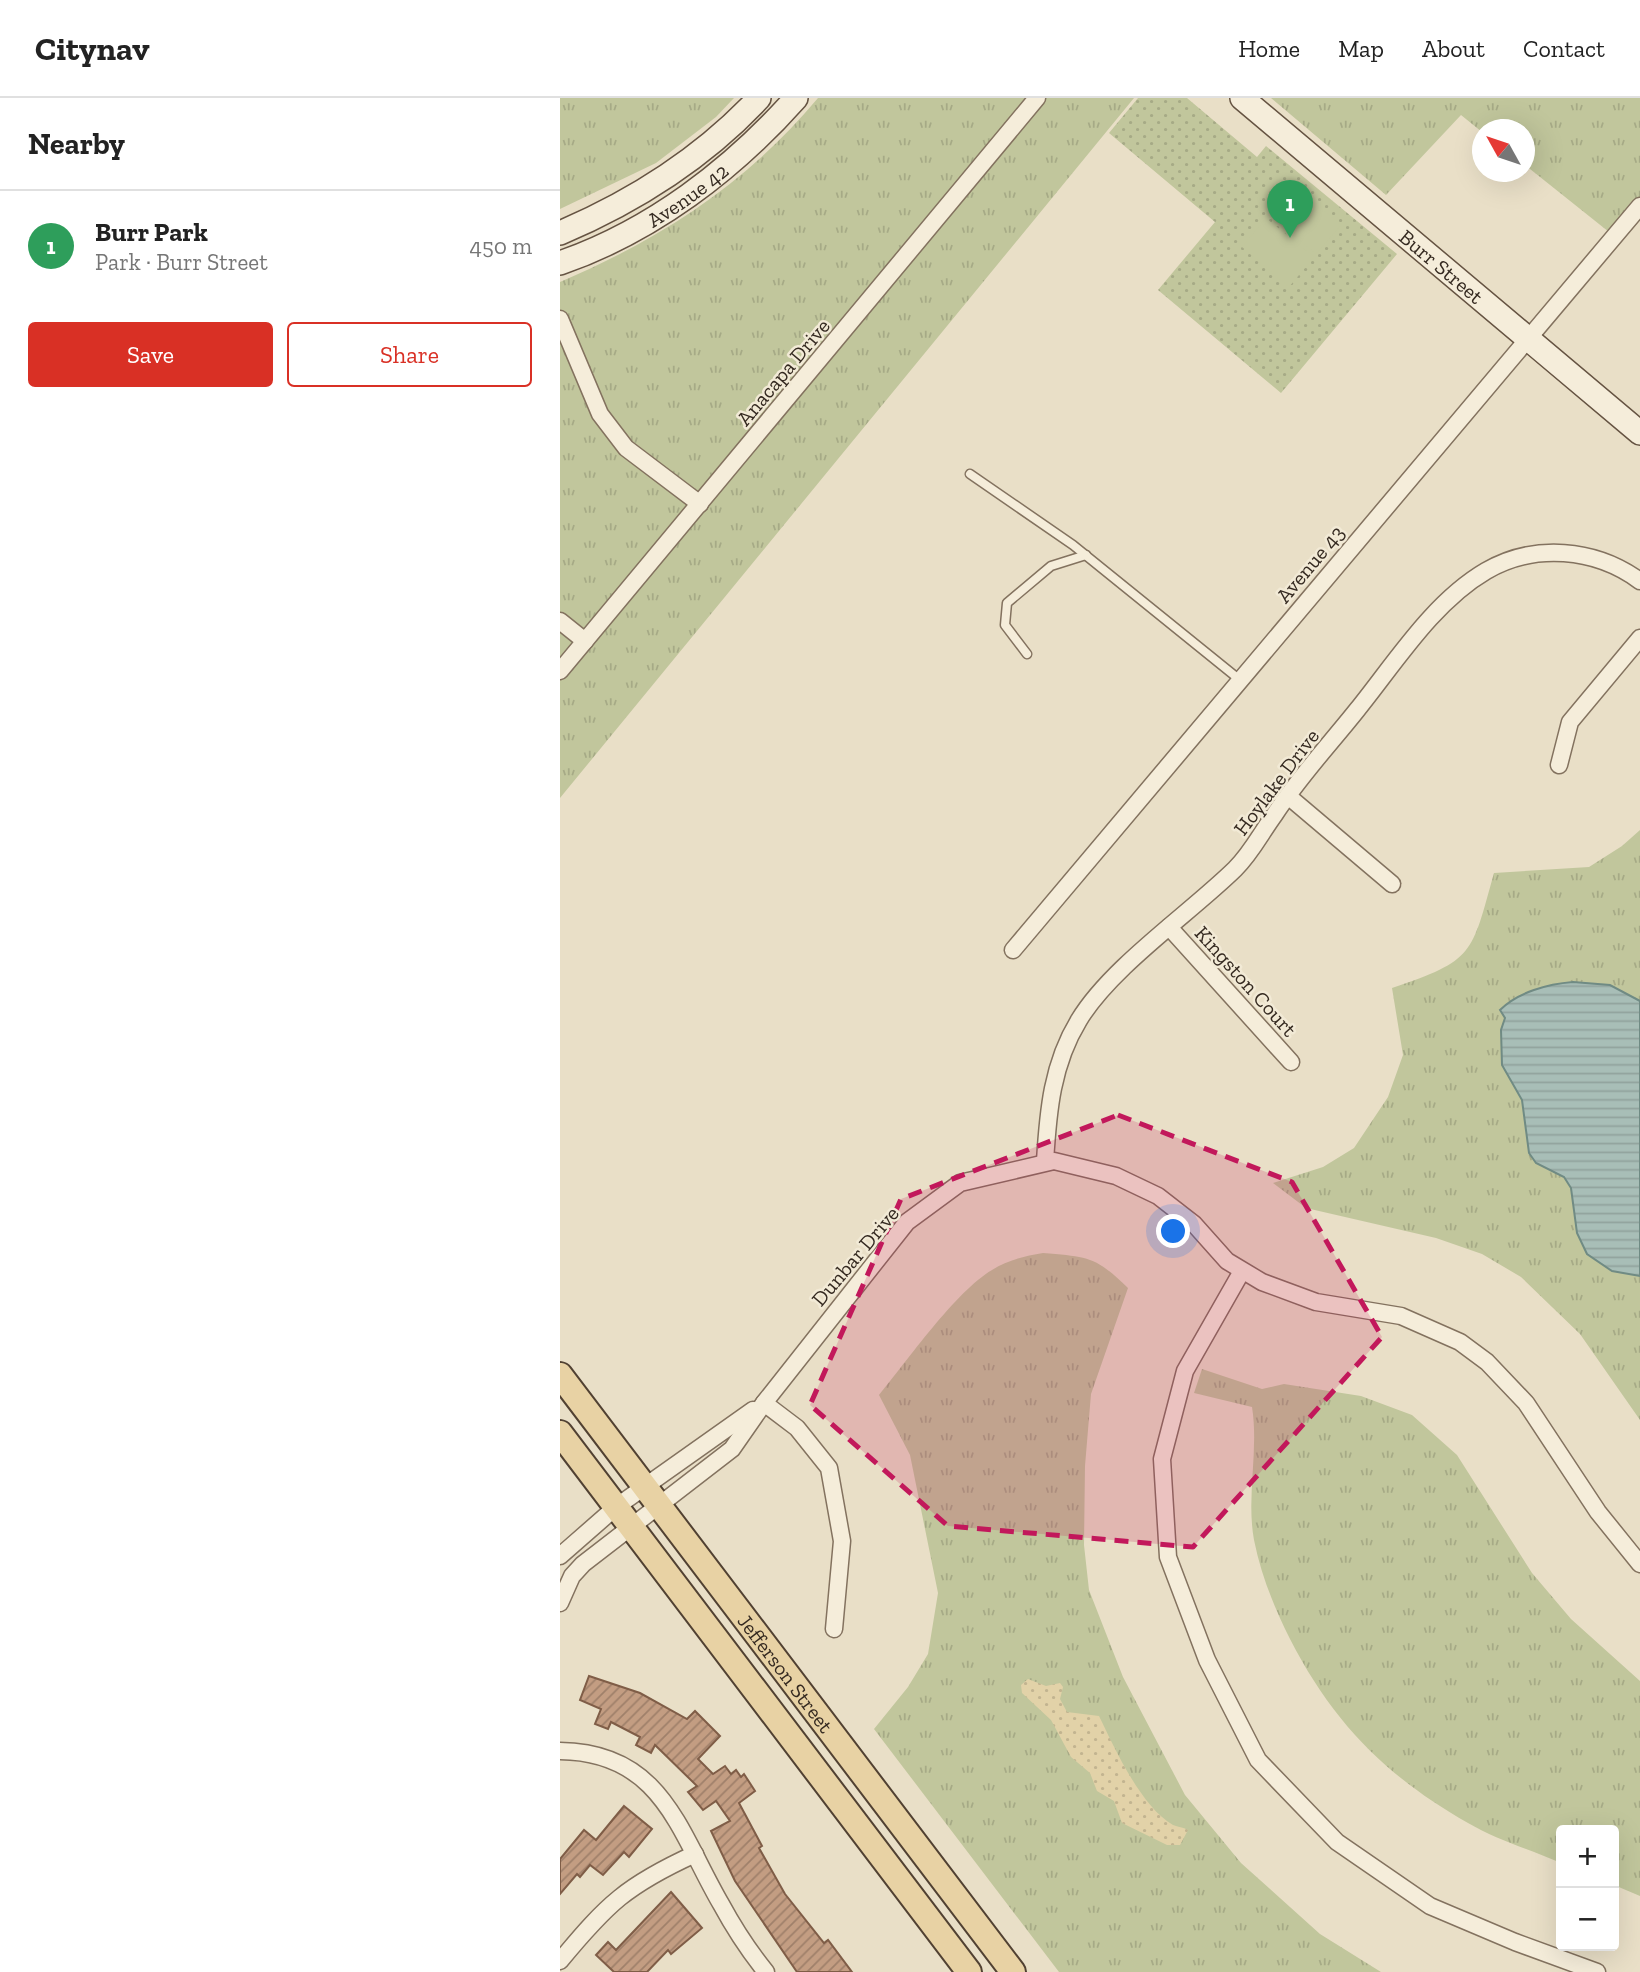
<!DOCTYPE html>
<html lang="en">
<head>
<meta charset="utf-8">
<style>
	:root { --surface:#fff; --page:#f2f2f2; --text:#222; --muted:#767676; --line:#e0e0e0; --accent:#d93025 }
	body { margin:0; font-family:"Zilla Slab",serif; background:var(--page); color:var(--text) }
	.controls { position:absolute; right:21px; bottom:21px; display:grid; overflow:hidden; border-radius:7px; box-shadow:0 7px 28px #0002 }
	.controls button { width:63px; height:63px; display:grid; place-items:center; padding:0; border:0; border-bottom:2px solid var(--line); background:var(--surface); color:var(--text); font:35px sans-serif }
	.compass { position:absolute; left:912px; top:21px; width:63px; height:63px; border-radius:50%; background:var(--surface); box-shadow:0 7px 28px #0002; rotate:310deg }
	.you { position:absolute; left:614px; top:1134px; width:24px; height:24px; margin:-18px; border:5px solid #fff; border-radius:50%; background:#1a73e8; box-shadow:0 0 0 10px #1a73e833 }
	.badge { display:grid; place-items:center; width:46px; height:46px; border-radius:50%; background:var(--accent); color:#fff; font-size:23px; font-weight:700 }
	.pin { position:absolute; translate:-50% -58px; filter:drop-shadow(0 2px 4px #0008) }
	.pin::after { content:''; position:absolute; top:37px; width:24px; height:21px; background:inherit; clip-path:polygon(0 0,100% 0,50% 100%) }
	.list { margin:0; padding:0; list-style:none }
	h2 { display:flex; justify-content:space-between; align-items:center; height:91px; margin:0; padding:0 28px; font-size:30px }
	h2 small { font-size:23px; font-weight:400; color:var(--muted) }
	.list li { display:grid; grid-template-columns:46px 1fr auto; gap:21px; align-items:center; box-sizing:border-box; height:112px; padding:0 28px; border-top:2px solid var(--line) }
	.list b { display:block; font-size:26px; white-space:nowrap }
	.list p { margin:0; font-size:23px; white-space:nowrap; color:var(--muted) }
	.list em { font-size:23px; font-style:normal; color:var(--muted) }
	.actions { display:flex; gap:14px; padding:21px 28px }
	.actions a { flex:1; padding:16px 0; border:2px solid var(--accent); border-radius:7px; text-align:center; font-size:24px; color:var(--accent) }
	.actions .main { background:var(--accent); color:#fff }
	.map { position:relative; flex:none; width:1080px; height:1874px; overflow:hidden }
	header { display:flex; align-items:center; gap:42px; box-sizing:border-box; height:98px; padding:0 35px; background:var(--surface); border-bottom:2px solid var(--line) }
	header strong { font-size:33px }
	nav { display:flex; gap:38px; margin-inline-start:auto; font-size:24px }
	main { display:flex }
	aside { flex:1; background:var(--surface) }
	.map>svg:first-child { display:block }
	.grass { fill:url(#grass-tufts) }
	.sand { fill:url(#sand-dots) }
	.park { fill:url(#park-dots) }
	.pitch { fill:#c1c69c }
	.water { fill:url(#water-rules); stroke:#708b84; stroke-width:2 }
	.building { fill:url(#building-hatch); stroke:#7f5d47; stroke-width:2 }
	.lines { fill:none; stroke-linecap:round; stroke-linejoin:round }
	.lane-casing { stroke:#83725f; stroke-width:11 }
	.street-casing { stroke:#83725f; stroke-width:19 }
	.secondary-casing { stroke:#655342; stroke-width:26 }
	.primary-casing { stroke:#514132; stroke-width:28 }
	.lane { stroke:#f5edda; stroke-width:8 }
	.street { stroke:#f5edda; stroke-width:16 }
	.secondary { stroke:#f5edda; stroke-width:23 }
	.primary { stroke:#e8d2a4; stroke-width:24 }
	.marked { fill:#c2185b; fill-opacity:0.2; stroke:#c2185b; stroke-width:5; stroke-dasharray:14 9; stroke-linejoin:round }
	.labels { text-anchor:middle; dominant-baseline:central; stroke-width:5; stroke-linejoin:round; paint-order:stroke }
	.street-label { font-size:21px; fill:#352a21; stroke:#f2ead6 }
</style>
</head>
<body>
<header>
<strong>Citynav</strong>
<nav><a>Home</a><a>Map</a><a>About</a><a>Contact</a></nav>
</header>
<main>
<aside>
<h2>Nearby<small></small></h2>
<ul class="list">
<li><span class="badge" style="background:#2e9e5b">1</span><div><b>Burr Park</b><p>Park · Burr Street</p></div><em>450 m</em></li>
</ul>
<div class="actions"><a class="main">Save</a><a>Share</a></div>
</aside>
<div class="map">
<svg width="1080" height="1874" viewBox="0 0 1080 1874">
	<defs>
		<pattern id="grass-tufts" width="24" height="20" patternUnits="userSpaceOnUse" patternTransform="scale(1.75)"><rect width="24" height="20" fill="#c1c69c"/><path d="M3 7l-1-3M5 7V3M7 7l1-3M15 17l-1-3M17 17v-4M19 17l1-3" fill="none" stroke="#a6aa86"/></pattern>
		<pattern id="sand-dots" width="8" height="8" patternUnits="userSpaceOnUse" patternTransform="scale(1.75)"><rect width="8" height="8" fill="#e2d2a8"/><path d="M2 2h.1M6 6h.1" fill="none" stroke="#c2b490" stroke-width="1.8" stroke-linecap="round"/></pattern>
		<pattern id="park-dots" width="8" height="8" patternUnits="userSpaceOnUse" patternTransform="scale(1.75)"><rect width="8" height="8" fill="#c1c69c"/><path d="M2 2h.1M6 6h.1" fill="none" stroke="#a6aa86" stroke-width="1.8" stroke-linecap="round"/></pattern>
		<pattern id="water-rules" width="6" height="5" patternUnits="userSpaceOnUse" patternTransform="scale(1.75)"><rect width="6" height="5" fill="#a8beb7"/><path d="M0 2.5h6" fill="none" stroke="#91a39d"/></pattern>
		<pattern id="building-hatch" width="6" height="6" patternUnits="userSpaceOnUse" patternTransform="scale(1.75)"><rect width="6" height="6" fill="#c39d82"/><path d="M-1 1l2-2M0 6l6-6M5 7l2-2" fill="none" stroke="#9f806a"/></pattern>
	</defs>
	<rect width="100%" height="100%" fill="#e9dfc7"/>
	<g class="grass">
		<path d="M 0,0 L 174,0 L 156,19 L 96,65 L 0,111 Z"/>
		<path d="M 258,0 L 574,0 L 0,700 L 0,184 C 101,141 187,85 258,0 Z"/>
		<path d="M 711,0 L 1080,0 L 1080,107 L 1054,138 L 965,67 L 964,32 L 922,32 L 922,34 L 901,17 L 826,97 Z"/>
		<path d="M 1080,732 L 1080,1322 L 1020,1236 L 961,1179 L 922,1156 L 876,1140 L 746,1110 L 713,1085 L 763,1069 L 794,1050 L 828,999 L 843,957 L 832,890 C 915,862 911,857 934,775 L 1029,769 L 1062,748 Z"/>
		<path d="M 483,1155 C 529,1159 535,1158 568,1190 L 531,1296 L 525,1368 L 524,1447 L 529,1492 L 563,1579 L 625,1697 L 681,1765 L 760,1836 L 821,1874 L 499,1874 L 314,1631 L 348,1589 L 368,1556 L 378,1495 L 350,1357 L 319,1297 C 347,1263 396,1193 432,1172 C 448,1162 465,1158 483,1155 Z"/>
		<path d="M 642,1271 L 702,1291 L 724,1286 L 801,1298 L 852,1317 L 897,1357 L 972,1475 L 1011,1521 L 1080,1583 L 1080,1798 L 1054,1787 L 1054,1732 L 1001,1732 L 1001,1765 C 971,1752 937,1742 908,1725 C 827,1679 773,1625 730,1541 C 714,1509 701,1477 694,1442 C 686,1398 699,1353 692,1309 L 634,1295 Z"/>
	</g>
	<path class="sand" d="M 468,1581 L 486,1588 L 500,1585 L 503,1589 L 500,1601 L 507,1614 L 539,1618 C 554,1649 581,1709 613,1727 C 618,1729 623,1729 628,1732 L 620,1747 L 607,1747 L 562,1725 L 554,1703 L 537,1693 L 530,1675 L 511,1659 L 491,1622 L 462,1595 L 461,1587 Z"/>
	<path class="park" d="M 578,0 L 627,0 L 697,59 L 706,48 L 837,156 L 721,295 L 598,192 L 655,124 L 549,35 Z"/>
	<g class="pitch">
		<path d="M 734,87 L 781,127 L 756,156 L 709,117 Z"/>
		<path d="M 706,120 L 754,159 L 729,189 L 682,149 Z"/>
	</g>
	<path class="water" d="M 1013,884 L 1050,887 L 1080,903 L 1080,1178 L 1052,1173 L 1027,1156 L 1017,1135 L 1011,1090 L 1004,1079 L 976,1065 L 969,1055 L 962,1002 L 942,967 L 941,932 L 945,920 L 940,912 C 958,894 988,886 1013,884 Z"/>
	<g class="building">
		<path d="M 29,1578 L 80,1595 L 127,1621 L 135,1613 L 160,1638 L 138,1661 L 153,1676 L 165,1668 L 171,1676 L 176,1672 L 181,1679 L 184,1676 L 195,1693 L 179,1705 L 202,1748 L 199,1750 L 225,1796 L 264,1845 L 268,1842 L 292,1874 L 237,1874 L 175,1783 L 151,1733 L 170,1723 L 156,1703 L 143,1712 L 128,1694 L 137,1688 L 95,1647 L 91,1655 L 76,1647 L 80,1639 L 51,1624 L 48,1631 L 35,1626 L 41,1611 L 20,1602 Z"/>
		<path d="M 64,1708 L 92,1731 L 69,1759 L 64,1754 L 43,1777 L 30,1767 L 20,1779 L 17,1776 L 0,1796 L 0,1761 L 24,1732 L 36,1742 Z"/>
		<path d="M 111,1794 L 142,1830 L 111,1856 L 108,1852 L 87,1874 L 54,1874 L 36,1857 L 48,1844 L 56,1852 Z"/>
	</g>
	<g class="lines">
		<defs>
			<g id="lane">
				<path d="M 410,376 L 513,447 L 680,582"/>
				<path d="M 467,556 L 445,527 L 447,505 L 491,468 L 526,457"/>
			</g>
			<g id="street">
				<path d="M 0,221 L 40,316 L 66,350 L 140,406"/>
				<path d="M 0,523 L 25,543"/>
				<path d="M 0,573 L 477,0"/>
				<path d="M 999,667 L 1010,624 L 1080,540"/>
				<path d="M 728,698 L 832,786"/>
				<path d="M 609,829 L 731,964"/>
				<path d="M 453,852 L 1080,108"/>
				<path d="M 485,1064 C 488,1013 492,966 519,922 C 551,869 629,816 675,771 C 692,754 701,735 715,716 C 739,679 770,646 797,612 C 835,565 873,504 926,473 C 974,445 1035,450 1080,483"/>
				<path d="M 682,1173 L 625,1273 L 602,1361 L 608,1459 L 647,1562 L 698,1662 L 777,1744 L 870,1808 L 955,1844 L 1037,1874"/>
				<path d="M 204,1305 L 237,1330 L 269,1370 L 282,1443 L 274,1531"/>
				<path d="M 0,1458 L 56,1409 L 193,1312"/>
				<path d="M 0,1505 L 12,1478 L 23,1466 L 172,1351 L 204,1305 L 347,1124 L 400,1085 L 494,1063 L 556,1078 L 598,1098 L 634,1126 L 667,1163 L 702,1184 L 756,1204 L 841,1218 L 900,1244 L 927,1264 L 966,1305 L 1038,1414 L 1080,1466"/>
				<path d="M 0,1653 C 102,1654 119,1734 161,1806 C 174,1830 189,1853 206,1874"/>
				<path d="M 0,1863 C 47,1806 67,1787 135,1756"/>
			</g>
			<g id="secondary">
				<path id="s1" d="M 682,0 L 1080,335"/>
				<path d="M 0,135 C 75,103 143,60 199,0"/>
				<path id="s2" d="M 0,165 C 92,133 172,72 236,0"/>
			</g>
			<g id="primary">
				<path id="s3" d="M 0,1277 L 453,1874"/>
				<path d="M 0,1335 L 409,1874"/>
			</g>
		</defs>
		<use href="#lane" class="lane-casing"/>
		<use href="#street" class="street-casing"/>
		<use href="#secondary" class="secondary-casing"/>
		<use href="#primary" class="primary-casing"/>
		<use href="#lane" class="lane"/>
		<use href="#street" class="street"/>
		<use href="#secondary" class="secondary"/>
		<use href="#primary" class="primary"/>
	</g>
	<path class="marked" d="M 558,1017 L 732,1084 L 822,1239 L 633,1449 L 388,1428 L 250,1307 L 341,1101 Z"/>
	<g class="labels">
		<g class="street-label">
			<text stroke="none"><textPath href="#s2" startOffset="145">Avenue 42</textPath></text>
			<text stroke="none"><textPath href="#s1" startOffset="261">Burr Street</textPath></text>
			<text transform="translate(223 274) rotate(-50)">Anacapa Drive</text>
			<text transform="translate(750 466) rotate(-50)">Avenue 43</text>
			<text transform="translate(716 684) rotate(-53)">Hoylake Drive</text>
			<text transform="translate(686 883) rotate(48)">Kingston Court</text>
			<text transform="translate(295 1158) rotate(-50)">Dunbar Drive</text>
			<text stroke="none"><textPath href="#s3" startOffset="374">Jefferson Street</textPath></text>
		</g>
	</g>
</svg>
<div class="controls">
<button>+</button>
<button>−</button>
</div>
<svg class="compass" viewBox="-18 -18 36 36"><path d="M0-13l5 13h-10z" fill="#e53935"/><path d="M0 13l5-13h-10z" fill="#767676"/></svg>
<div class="you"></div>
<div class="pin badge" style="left:730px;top:140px;background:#2e9e5b">1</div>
</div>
</main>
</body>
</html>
